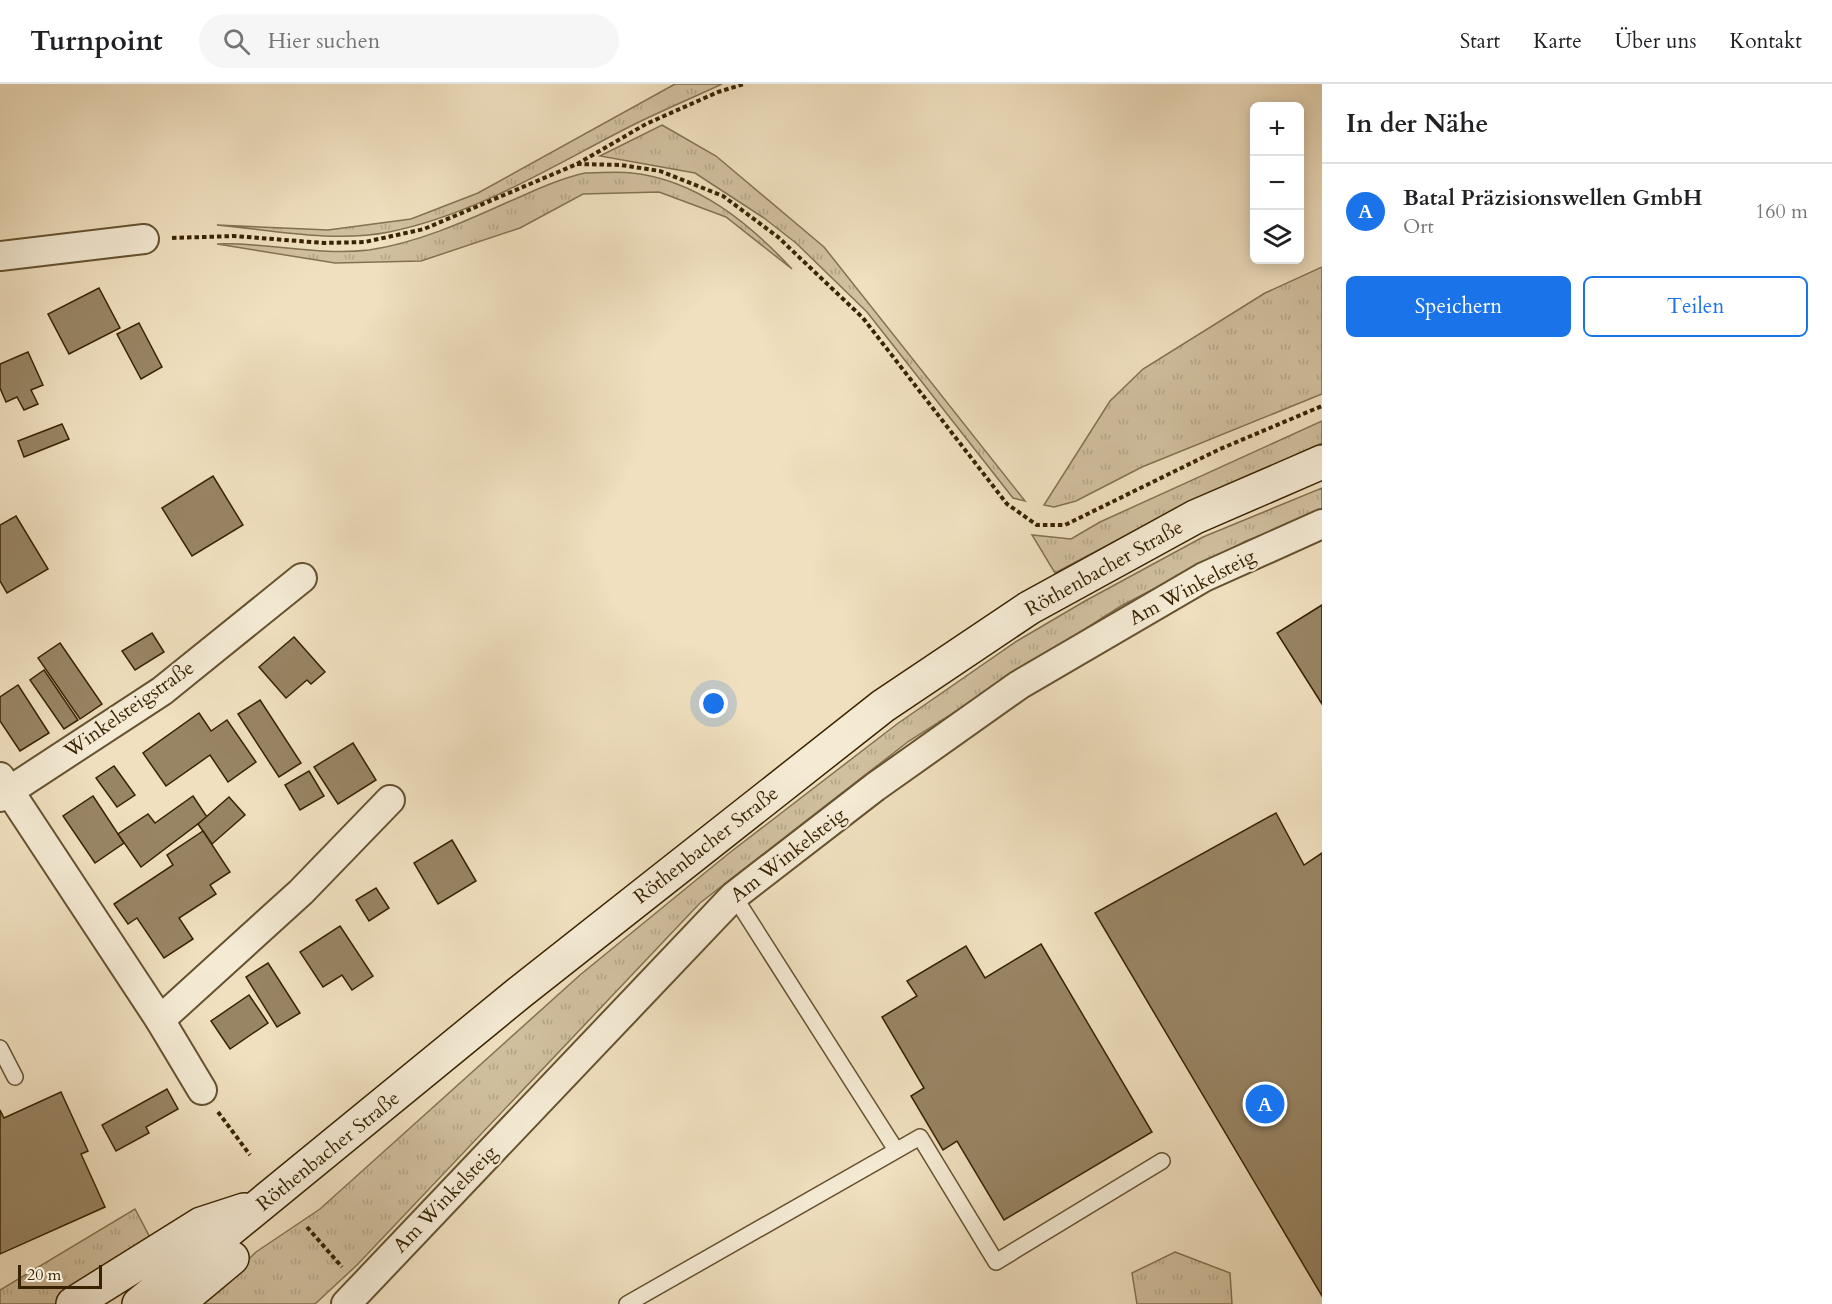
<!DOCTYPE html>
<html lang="de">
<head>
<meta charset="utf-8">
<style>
	:root { --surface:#fff; --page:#f6f6f6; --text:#202124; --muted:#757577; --line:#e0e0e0; --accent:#1a73e8 }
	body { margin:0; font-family:Cardo,serif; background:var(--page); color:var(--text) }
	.controls { position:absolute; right:18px; top:18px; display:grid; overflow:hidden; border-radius:9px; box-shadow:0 3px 15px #0003 }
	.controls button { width:54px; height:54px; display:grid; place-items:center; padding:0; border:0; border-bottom:2px solid var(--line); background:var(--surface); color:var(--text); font:30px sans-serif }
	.scale { position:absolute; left:18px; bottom:15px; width:84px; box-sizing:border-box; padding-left:6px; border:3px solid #382301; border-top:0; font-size:16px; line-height:21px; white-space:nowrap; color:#382301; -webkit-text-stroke:4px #f5ebd5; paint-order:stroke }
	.you { position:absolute; left:714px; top:620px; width:21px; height:21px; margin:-15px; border:4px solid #fff; border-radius:50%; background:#1a73e8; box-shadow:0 0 0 9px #1a73e833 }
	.badge { display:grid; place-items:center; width:39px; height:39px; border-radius:50%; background:var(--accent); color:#fff; font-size:20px; font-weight:700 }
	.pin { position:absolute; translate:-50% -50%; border:3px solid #fff; box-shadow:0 2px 6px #0006 }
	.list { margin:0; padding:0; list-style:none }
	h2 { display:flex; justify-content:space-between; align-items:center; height:78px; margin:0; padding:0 24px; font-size:26px }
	h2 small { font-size:20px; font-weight:400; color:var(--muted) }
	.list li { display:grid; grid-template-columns:39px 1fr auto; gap:18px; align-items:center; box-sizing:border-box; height:96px; padding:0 24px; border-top:2px solid var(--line) }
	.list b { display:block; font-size:22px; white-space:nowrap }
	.list p { margin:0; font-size:20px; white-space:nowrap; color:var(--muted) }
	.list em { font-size:20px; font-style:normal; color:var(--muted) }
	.actions { display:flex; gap:12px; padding:18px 24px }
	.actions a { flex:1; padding:14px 0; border:2px solid var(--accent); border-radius:9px; text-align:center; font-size:21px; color:var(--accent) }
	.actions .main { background:var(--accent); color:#fff }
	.icon { flex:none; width:33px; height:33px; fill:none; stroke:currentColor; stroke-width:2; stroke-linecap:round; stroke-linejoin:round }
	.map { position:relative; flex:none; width:1322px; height:1220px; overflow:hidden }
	header { display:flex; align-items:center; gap:36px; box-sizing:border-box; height:84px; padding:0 30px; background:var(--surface); border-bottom:2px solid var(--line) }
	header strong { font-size:28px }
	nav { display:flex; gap:33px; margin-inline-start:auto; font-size:21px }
	.search { width:420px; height:54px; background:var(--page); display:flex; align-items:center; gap:15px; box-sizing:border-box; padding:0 21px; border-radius:33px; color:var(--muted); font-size:22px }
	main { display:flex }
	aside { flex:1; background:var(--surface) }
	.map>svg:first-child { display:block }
	.grass { fill:url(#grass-tufts); stroke:#847250; stroke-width:1.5 }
	.building { fill:#988564; stroke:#382301; stroke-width:1.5 }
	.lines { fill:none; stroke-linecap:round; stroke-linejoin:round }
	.lane-casing { stroke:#665230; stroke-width:18 }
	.street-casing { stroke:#665230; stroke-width:32 }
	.secondary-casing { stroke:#382301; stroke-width:36 }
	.path { stroke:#382301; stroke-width:4; stroke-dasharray:4.5 3; stroke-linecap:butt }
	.lane { stroke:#f5ebd5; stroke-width:15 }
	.street { stroke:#f5ebd5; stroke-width:28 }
	.secondary { stroke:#f5ebd5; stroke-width:33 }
	.labels { text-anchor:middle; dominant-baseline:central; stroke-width:4.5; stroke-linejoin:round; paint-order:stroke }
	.street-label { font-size:20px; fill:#382301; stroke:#f5ebd5 }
</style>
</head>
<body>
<header>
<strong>Turnpoint</strong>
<div class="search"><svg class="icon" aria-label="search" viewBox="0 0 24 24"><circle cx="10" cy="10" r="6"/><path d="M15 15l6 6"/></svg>Hier suchen</div>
<nav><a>Start</a><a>Karte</a><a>Über uns</a><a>Kontakt</a></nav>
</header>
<main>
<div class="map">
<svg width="1322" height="1220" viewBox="0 0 1322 1220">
	<defs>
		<pattern id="grass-tufts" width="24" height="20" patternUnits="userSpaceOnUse" patternTransform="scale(1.5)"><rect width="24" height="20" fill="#d1c09f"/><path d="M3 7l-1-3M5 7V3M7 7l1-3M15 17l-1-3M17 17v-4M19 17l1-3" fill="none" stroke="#b4a587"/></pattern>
	</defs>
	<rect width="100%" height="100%" fill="#f0e0bf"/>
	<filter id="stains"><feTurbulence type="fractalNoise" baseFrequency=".00333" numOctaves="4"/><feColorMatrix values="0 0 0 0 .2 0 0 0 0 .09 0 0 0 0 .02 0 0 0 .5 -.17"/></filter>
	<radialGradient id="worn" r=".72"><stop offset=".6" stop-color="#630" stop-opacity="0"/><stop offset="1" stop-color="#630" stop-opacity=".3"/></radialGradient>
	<g class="grass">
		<path d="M 675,0 L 722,0 C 690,15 658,28 627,44 C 551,83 474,131 389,148 C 334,159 272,146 217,141 L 328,146 L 411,135 L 478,109 Z"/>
		<path d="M 662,41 L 716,72 L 824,163 L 1025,417 L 1013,414 L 867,228 L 796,159 L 764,134 L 695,89 L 600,72 Z"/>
		<path d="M 585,89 C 601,89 617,87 632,89 C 697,96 749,139 792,185 L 726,133 L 659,108 L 583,110 L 520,144 L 421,177 L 335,179 L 217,160 C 268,158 318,172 369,166 C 417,159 464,138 508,118 C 534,107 558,95 585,89 Z"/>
		<path d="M 1322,183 L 1322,310 L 1142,383 L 1076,417 L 1054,423 L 1044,421 L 1110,317 L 1143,285 L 1265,209 Z"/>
		<path d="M 1322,337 L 1322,359 L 1176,425 L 1055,489 L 1032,451 L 1071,455 L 1100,438 Z"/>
		<path d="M 1322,404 L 1322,427 L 1246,457 L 1121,522 L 909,657 L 700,819 L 357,1181 L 315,1220 L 203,1220 L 256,1168 L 320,1125 L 580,891 L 728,770 L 897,640 L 1017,557 L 1085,517 L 1203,453 Z"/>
		<path d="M 135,1125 L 154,1161 L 59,1220 L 0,1220 L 0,1206 Z"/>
		<path d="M 1175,1168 L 1230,1189 L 1232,1220 L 1137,1220 L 1132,1189 Z"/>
	</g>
	<g class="building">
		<path d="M 99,204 L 120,244 L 69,270 L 48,230 Z"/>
		<path d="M 139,239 L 162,283 L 141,295 L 117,250 Z"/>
		<path d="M 28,268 L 43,301 L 31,306 L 38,320 L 24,326 L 17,313 L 6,318 L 0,304 L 0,280 Z"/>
		<path d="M 62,340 L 69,355 L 24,373 L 18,357 Z"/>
		<path d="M 213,392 L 243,441 L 192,472 L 162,424 Z"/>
		<path d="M 16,432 L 48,485 L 7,509 L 0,497 L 0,441 Z"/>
		<path d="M 1322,521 L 1322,620 L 1277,549 Z"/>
		<path d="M 152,549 L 164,568 L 135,586 L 122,567 Z"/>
		<path d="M 294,553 L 325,588 L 311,600 L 307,596 L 286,614 L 259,583 Z"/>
		<path d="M 60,559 L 102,620 L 80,635 L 38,574 Z"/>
		<path d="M 44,586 L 78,636 L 64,645 L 30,596 Z"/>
		<path d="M 18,601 L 49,649 L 20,667 L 0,637 L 0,613 Z"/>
		<path d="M 260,616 L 301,679 L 279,693 L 238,630 Z"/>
		<path d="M 199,629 L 211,647 L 227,636 L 256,678 L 228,698 L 210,671 L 166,702 L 143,669 Z"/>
		<path d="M 353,659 L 376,696 L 338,720 L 314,683 Z"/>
		<path d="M 114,682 L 135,711 L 117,723 L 96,694 Z"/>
		<path d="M 309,687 L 324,712 L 300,726 L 285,701 Z"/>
		<path d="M 93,712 L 124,759 L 95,779 L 63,732 Z"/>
		<path d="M 193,712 L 207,733 L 141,783 L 118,750 L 148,730 L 155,739 Z"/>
		<path d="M 229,713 L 245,731 L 212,760 L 198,740 Z"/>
		<path d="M 1276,729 L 1304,781 L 1322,769 L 1322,1212 L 1095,829 Z"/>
		<path d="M 203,747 L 230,788 L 210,801 L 216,810 L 179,834 L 193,855 L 164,874 L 137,834 L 128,840 L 114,820 L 173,781 L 167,771 Z"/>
		<path d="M 452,756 L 476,797 L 438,820 L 414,779 Z"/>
		<path d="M 376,804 L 389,824 L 369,837 L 356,816 Z"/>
		<path d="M 340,842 L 373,892 L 352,906 L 342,891 L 323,903 L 300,868 Z"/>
		<path d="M 1041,860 L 1152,1048 L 1004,1136 L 957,1057 L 943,1066 L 911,1012 L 924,1004 L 882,933 L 917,912 L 907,897 L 966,862 L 985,894 Z"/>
		<path d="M 268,879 L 300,929 L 277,943 L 246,893 Z"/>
		<path d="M 249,911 L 268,939 L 230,965 L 211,937 Z"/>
		<path d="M 167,1005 L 178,1025 L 146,1043 L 149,1049 L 116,1067 L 102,1041 Z"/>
		<path d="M 61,1008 L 88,1067 L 81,1070 L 105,1123 L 0,1170 L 0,1026 L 4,1034 Z"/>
	</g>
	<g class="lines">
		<defs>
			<g id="lane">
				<path d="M 734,812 L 896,1066"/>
				<path d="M 0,964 L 15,993"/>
				<path d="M 627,1220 L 920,1053 L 996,1178 L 1162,1077"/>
			</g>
			<g id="street">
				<path d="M 0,172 L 144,155"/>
				<path d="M 0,693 L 160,936 L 202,1006"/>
				<path d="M 0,713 L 162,607 L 302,494"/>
				<path d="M 160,936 L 301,808 L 390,716"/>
				<path d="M 346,1220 L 734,812 L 875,703 L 1019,601 L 1204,493 L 1322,440"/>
			</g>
			<g id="secondary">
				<path d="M 73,1220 L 201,1140 L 244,1126"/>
				<path d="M 139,1220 L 519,909 L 883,622 L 1029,524 L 1195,433 L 1322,378"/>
				<path d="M 177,1220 L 232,1174"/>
			</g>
		</defs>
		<use href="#lane" class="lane-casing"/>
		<use href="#street" class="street-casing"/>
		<use href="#secondary" class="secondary-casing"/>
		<g class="path">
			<path d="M 577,80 L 621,81 L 660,87 L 723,112 L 778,153 L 863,234 L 1007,420 L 1037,441 L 1065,441 L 1220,365 L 1322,322"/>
			<path d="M 172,154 L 234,152 L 324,159 L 365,158 L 424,145 L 577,80 L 646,40 L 718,8 L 744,0"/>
			<path d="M 218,1028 L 250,1071"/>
			<path d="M 307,1143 L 342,1183"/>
		</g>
		<use href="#lane" class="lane"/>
		<use href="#street" class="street"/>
		<use href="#secondary" class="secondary"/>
	</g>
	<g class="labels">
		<g class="street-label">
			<text transform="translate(1104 484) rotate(-29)">Röthenbacher Straße</text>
			<text transform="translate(1192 503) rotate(-28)">Am Winkelsteig</text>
			<text transform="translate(129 625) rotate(-35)">Winkelsteigstraße</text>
			<text transform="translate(706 761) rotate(-38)">Röthenbacher Straße</text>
			<text transform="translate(788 771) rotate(-38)">Am Winkelsteig</text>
			<text transform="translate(328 1067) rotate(-39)">Röthenbacher Straße</text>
			<text transform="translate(445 1115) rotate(-46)">Am Winkelsteig</text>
		</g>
	</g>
	<rect width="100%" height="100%" filter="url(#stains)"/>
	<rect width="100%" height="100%" fill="url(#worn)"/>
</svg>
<div class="controls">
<button>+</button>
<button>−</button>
<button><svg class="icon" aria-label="layers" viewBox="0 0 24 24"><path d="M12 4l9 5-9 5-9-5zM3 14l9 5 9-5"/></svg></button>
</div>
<div class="scale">20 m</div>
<div class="you"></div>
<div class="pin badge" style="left:1265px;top:1020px">A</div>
</div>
<aside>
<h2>In der Nähe<small></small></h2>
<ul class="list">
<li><span class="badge">A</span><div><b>Batal Präzisionswellen GmbH</b><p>Ort</p></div><em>160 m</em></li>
</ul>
<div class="actions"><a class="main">Speichern</a><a>Teilen</a></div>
</aside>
</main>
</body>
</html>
